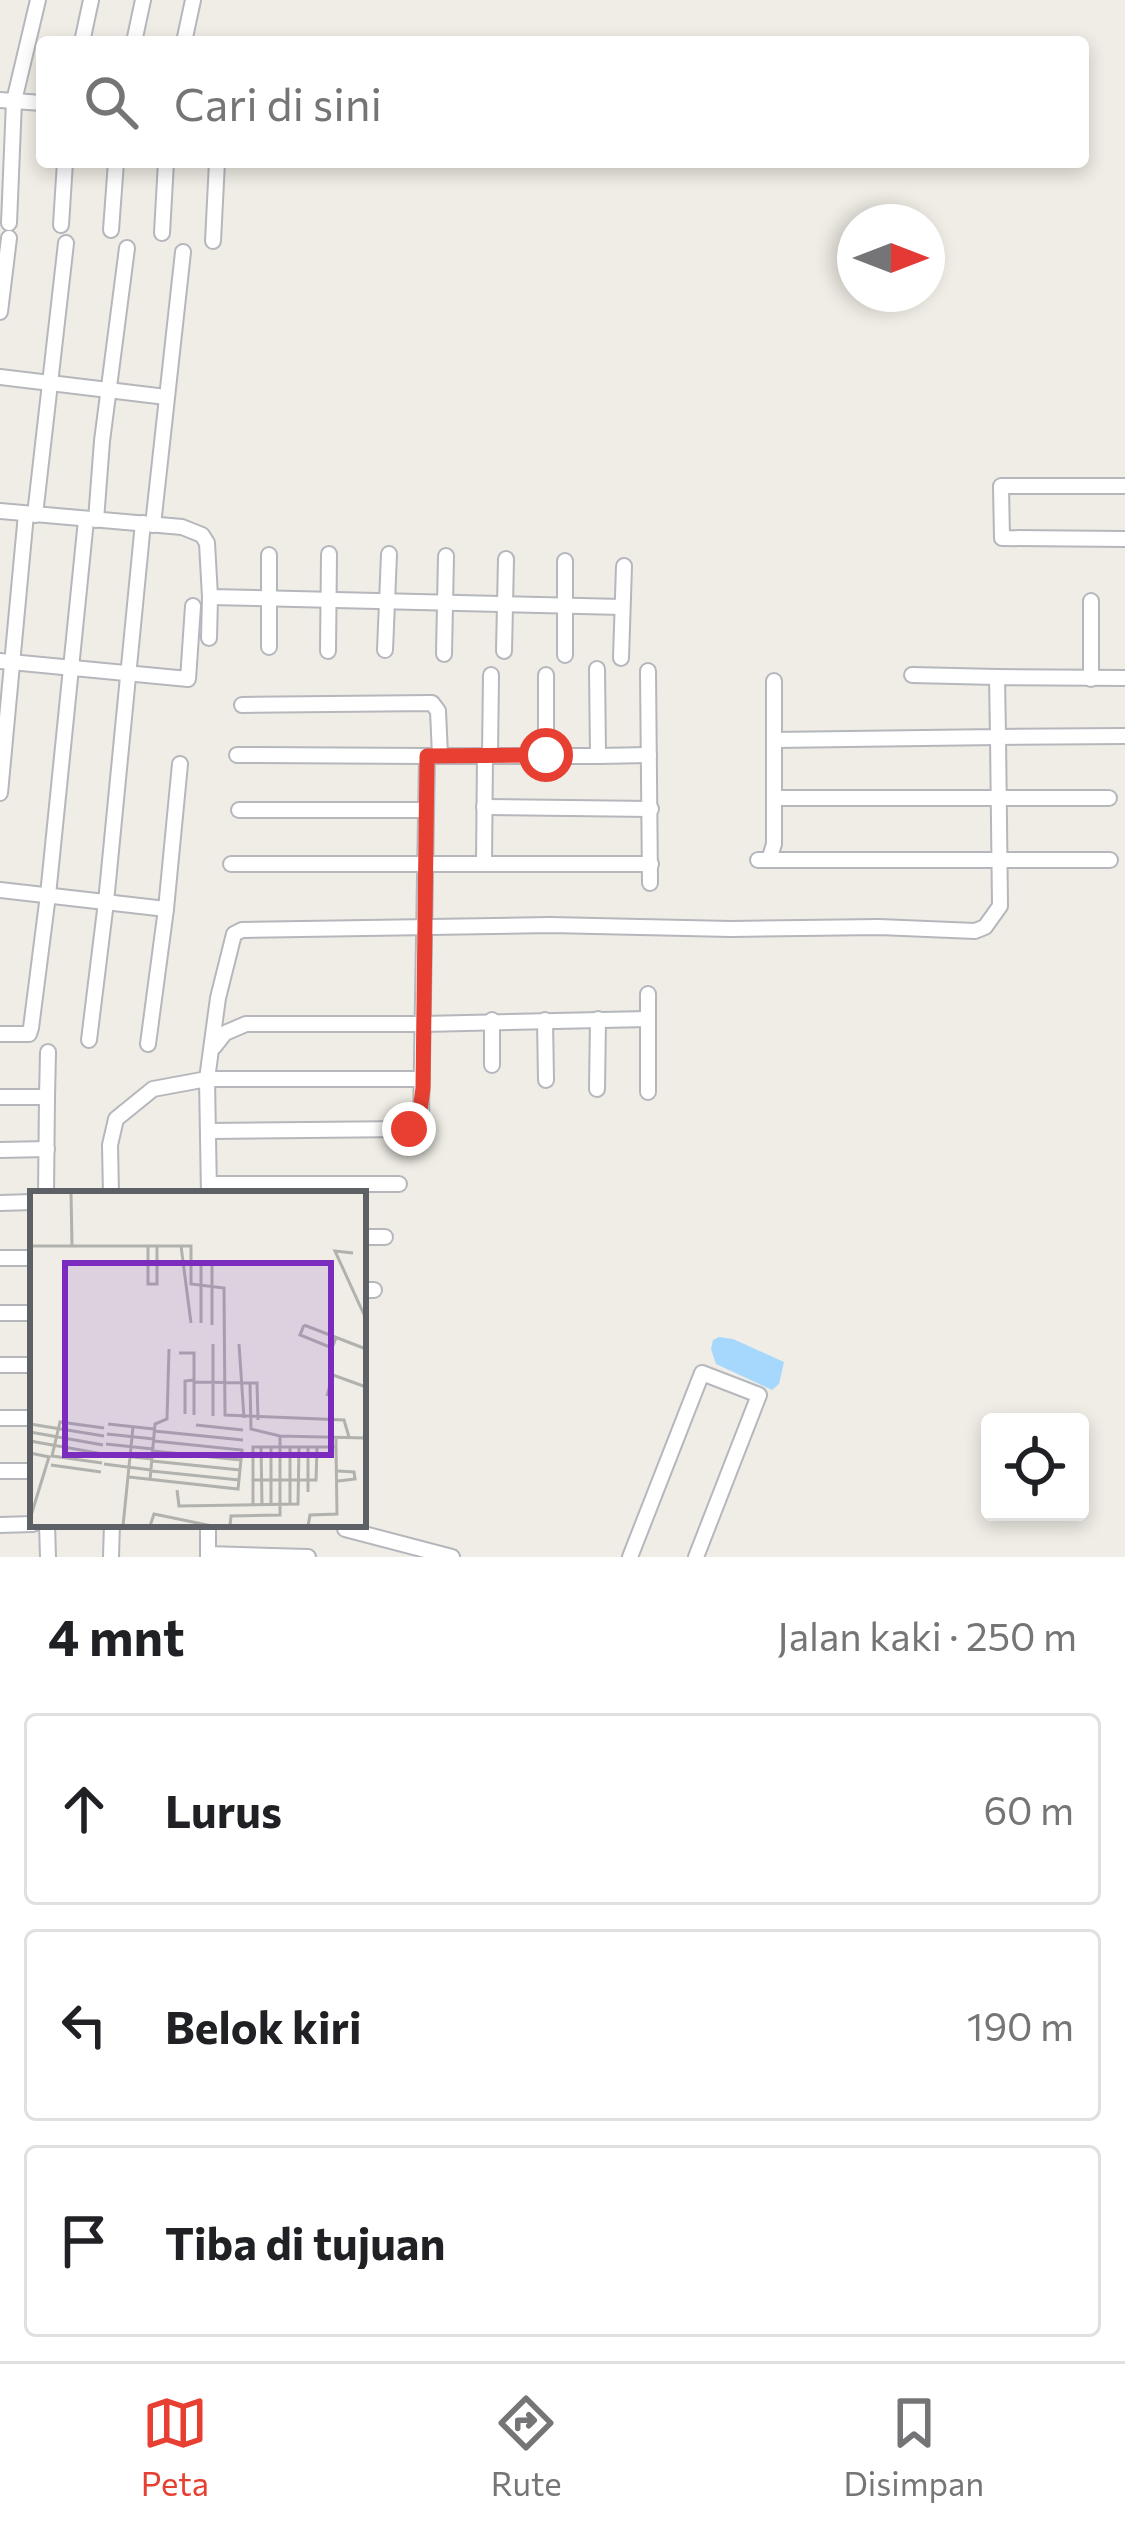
<!DOCTYPE html>
<html lang="id">
<head>
<meta charset="utf-8">
<style>
	:root { --surface:#fff; --page:#f6f6f6; --text:#202124; --muted:#757577; --line:#e0e0e0; --accent:#e74032 }
	body { margin:0; font-family:Commissioner,sans-serif; background:var(--page); color:var(--text) }
	.controls { position:absolute; right:36px; bottom:36px; display:grid; overflow:hidden; border-radius:12px; box-shadow:0 6px 18px #0003 }
	.controls button { width:108px; height:108px; display:grid; place-items:center; padding:0; border:0; border-bottom:3px solid var(--line); background:var(--surface); color:var(--text); font:60px sans-serif }
	.compass { position:absolute; left:837px; top:204px; width:108px; height:108px; border-radius:50%; background:var(--surface); box-shadow:0 6px 18px #0003; rotate:90deg }
	.stop { position:absolute; width:36px; height:36px; margin:-27px; border:9px solid #e74032; border-radius:50%; background:#fff }
	.stop.end { background:#e74032; border-color:#fff; box-shadow:0 3px 12px #0008 }
	.list { margin:0; padding:0; list-style:none }
	h2 { display:flex; justify-content:space-between; align-items:center; height:156px; margin:0; padding:0 48px; font-size:51px }
	h2 small { font-size:39px; font-weight:400; color:var(--muted) }
	.list li { display:grid; grid-template-columns:78px 1fr auto; gap:36px; align-items:center; box-sizing:border-box; height:192px; margin:0 24px 24px; padding:0 24px; border:3px solid var(--line); border-radius:12px }
	.list b { display:block; font-size:45px; white-space:nowrap }
	.list em { font-size:39px; font-style:normal; color:var(--muted) }
	.icon { flex:none; width:66px; height:66px; fill:none; stroke:currentColor; stroke-width:2; stroke-linecap:round; stroke-linejoin:round }
	.map { position:relative; flex:none; width:1125px; height:1557px; overflow:hidden }
	.search { position:absolute; background:var(--surface); box-shadow:0 6px 18px #0003; left:36px; right:36px; top:36px; height:132px; display:flex; align-items:center; gap:30px; box-sizing:border-box; padding:0 42px; border-radius:12px; color:var(--muted); font-size:45px }
	.sheet { height:804px; background:var(--surface) }
	nav { display:flex; justify-content:space-around; align-items:center; box-sizing:border-box; height:168px; border-top:3px solid var(--line); background:var(--surface); font-size:33px; color:var(--muted) }
	nav a { display:grid; justify-items:center; gap:6px }
	nav .on { color:var(--accent) }
	.map>svg:first-child { display:block }
	.water { fill:#a6d8fe }
	.lines { fill:none; stroke-linecap:round; stroke-linejoin:round }
	.minor-casing { stroke:#b5b7bc; stroke-width:18 }
	.minor { stroke:#fff; stroke-width:14 }
	.route { stroke:#e74032; stroke-width:15 }
	.inset-road { fill:none; stroke:#b1b1ae; stroke-width:3 }
	.view { fill:#7b2cbf; fill-opacity:0.15; stroke:#7b2cbf; stroke-width:6 }
	.inset-edge { fill:none; stroke:#5d6065; stroke-width:6 }
</style>
</head>
<body>
<div class="map">
<svg width="1125" height="1557" viewBox="0 0 1125 1557">
	<rect width="100%" height="100%" fill="#efede5"/>
	<path class="water" d="M 719,1337 L 733,1339 L 784,1362 L 779,1384 L 772,1390 L 716,1364 L 711,1349 L 713,1340 Z"/>
	<g class="lines">
		<defs>
			<g id="minor">
				<path d="M 82,42 L 91,0"/>
				<path d="M 134,42 L 143,0"/>
				<path d="M 184,42 L 193,0"/>
				<path d="M 0,100 L 42,103"/>
				<path d="M 9,223 L 14,101 L 38,0"/>
				<path d="M 61,225 L 65,162"/>
				<path d="M 111,230 L 116,162"/>
				<path d="M 162,233 L 166,162"/>
				<path d="M 213,241 L 217,162"/>
				<path d="M 0,312 L 9,238"/>
				<path d="M 0,377 L 166,397"/>
				<path d="M 1125,486 L 1001,486 L 1002,538 L 1125,539"/>
				<path d="M 0,511 L 182,527 L 202,535 L 207,543 L 210,597 L 622,607"/>
				<path d="M 35,515 L 66,243"/>
				<path d="M 96,520 L 102,441 L 127,248"/>
				<path d="M 153,525 L 183,252"/>
				<path d="M 269,555 L 269,647"/>
				<path d="M 209,638 L 210,597"/>
				<path d="M 385,650 L 389,554"/>
				<path d="M 328,651 L 329,554"/>
				<path d="M 504,651 L 506,559"/>
				<path d="M 444,654 L 446,556"/>
				<path d="M 565,655 L 565,561"/>
				<path d="M 621,658 L 624,566"/>
				<path d="M 0,661 L 188,679 L 193,606"/>
				<path d="M 648,671 L 650,883"/>
				<path d="M 546,675 L 546,755"/>
				<path d="M 912,675 L 997,677"/>
				<path d="M 1091,679 L 1091,601"/>
				<path d="M 242,705 L 432,703 L 438,711 L 440,755"/>
				<path d="M 774,740 L 998,737 L 997,677 L 1125,678"/>
				<path d="M 490,754 L 491,675"/>
				<path d="M 427,756 L 598,756 L 597,669"/>
				<path d="M 598,756 L 649,755"/>
				<path d="M 0,793 L 26,514"/>
				<path d="M 774,798 L 1109,798"/>
				<path d="M 484,807 L 651,809"/>
				<path d="M 239,810 L 425,810"/>
				<path d="M 758,860 L 1110,860"/>
				<path d="M 769,860 L 774,844 L 774,681"/>
				<path d="M 484,863 L 485,755"/>
				<path d="M 231,864 L 651,864"/>
				<path d="M 0,890 L 166,909"/>
				<path d="M 545,1020 L 546,1080"/>
				<path d="M 0,1034 L 29,1034 L 31,1028 L 48,895 L 86,520"/>
				<path d="M 89,1040 L 106,902 L 143,523"/>
				<path d="M 148,1044 L 166,909 L 180,764"/>
				<path d="M 214,1047 L 225,1033 L 246,1024 L 423,1024 L 648,1019"/>
				<path d="M 492,1065 L 492,1020"/>
				<path d="M 597,1089 L 598,1019"/>
				<path d="M 648,1092 L 648,994"/>
				<path d="M 0,1097 L 47,1097 L 46,1194"/>
				<path d="M 47,1097 L 48,1052"/>
				<path d="M 209,1131 L 409,1129 L 418,1126 L 421,1120 L 427,756 L 237,755"/>
				<path d="M 0,1150 L 47,1149"/>
				<path d="M 209,1184 L 399,1184"/>
				<path d="M 111,1194 L 110,1145 L 116,1119 L 153,1089 L 207,1079 L 422,1079"/>
				<path d="M 209,1194 L 207,1079 L 218,998 L 234,934 L 242,930 L 550,925 L 731,929 L 879,927 L 975,931 L 985,927 L 1000,906 L 998,737 L 1125,736"/>
				<path d="M 0,1203 L 33,1202"/>
				<path d="M 363,1237 L 385,1237"/>
				<path d="M 0,1258 L 33,1258"/>
				<path d="M 363,1290 L 374,1290"/>
				<path d="M 0,1313 L 33,1313"/>
				<path d="M 0,1365 L 33,1365"/>
				<path d="M 0,1418 L 33,1418"/>
				<path d="M 0,1471 L 33,1471"/>
				<path d="M 47,1524 L 48,1557"/>
				<path d="M 208,1524 L 208,1557"/>
				<path d="M 0,1525 L 33,1524"/>
				<path d="M 345,1529 L 452,1557"/>
				<path d="M 208,1554 L 308,1557"/>
				<path d="M 111,1557 L 112,1524"/>
				<path d="M 630,1557 L 702,1373 L 759,1395 L 696,1557"/>
			</g>
		</defs>
		<use href="#minor" class="minor-casing"/>
		<use href="#minor" class="minor"/>
	</g>
	<g class="lines">
		<path class="route" d="M 409,1129 L 418,1126 L 423,1088 L 427,756 L 546,755"/>
	</g>
	<g transform="translate(30 1191)">
		<rect width="336" height="336" fill="#efede5"/>
		<path class="inset-road" d="M 41,1 L 42,55M 0,55 L 161,55 L 161,93 L 194,97 L 195,224 L 314,229 L 319,246M 118,55 L 118,93 L 127,93 L 127,55M 151,55 L 161,132M 323,62 L 305,60 L 336,128M 171,74 L 171,132M 182,74 L 182,134M 274,134 L 336,158M 274,134 L 270,144 L 302,157 L 306,147M 183,153 L 183,225M 209,153 L 214,227M 149,162 L 164,162 L 164,191M 220,192 L 221,238 L 250,245M 297,205 L 303,184 L 336,196M 155,223 L 155,190 L 164,189M 164,224 L 164,191 L 227,192 L 228,229M 0,233 L 74,245M 78,233 L 124,238M 166,234 L 213,239M 124,240 L 213,249M 0,241 L 73,254M 77,243 L 124,248M 0,250 L 73,263M 76,253 L 123,258M 231,256 L 232,314M 241,256 L 241,314M 260,256 L 260,314M 123,260 L 211,269M 0,262 L 19,266 L 0,328M 75,263 L 122,268M 122,270 L 210,279M 72,272 L 22,265 L 30,231 L 74,237M 74,273 L 121,279M 21,274 L 71,281M 121,280 L 209,289M 99,286 L 208,298 L 212,259 L 124,250M 120,289 L 125,233 L 137,228 L 139,158M 223,289 L 286,289 L 287,257M 308,290 L 325,288 L 324,281 L 308,280M 147,299 L 149,315 L 268,313 L 269,256M 278,301 L 278,256M 223,314 L 223,256 L 306,256 L 306,245M 93,335 L 103,236M 120,335 L 124,323 L 182,335M 200,335 L 201,325 L 250,324 L 250,245 L 336,247M 278,335 L 280,324 L 307,323 L 306,256"/>
		<path class="view" d="M 35,72 L 301,72 L 301,264 L 35,264 Z"/>
		<rect width="336" height="336" class="inset-edge"/>
	</g>
</svg>
<div class="controls">
<button><svg class="icon" aria-label="locate" viewBox="0 0 24 24"><circle cx="12" cy="12" r="6"/><path d="M12 2v4M12 18v4M2 12h4M18 12h4"/></svg></button>
</div>
<svg class="compass" viewBox="-18 -18 36 36"><path d="M0-13l5 13h-10z" fill="#e53935"/><path d="M0 13l5-13h-10z" fill="#757577"/></svg>
<div class="stop" style="left:546px;top:755px"></div>
<div class="stop end" style="left:409px;top:1129px"></div>
<div class="search"><svg class="icon" aria-label="search" viewBox="0 0 24 24"><circle cx="10" cy="10" r="6"/><path d="M15 15l6 6"/></svg>Cari di sini</div>
</div>
<section class="sheet">
<h2>4 mnt<small>Jalan kaki · 250 m</small></h2>
<ul class="list">
<li><svg class="icon" aria-label="ahead" viewBox="0 0 24 24"><path d="M12 20V5M6 11l6-6 6 6"/></svg><div><b>Lurus</b></div><em>60 m</em></li>
<li><svg class="icon" aria-label="left" viewBox="0 0 24 24"><path d="M17 20v-9H6M10 6l-5 5 5 5"/></svg><div><b>Belok kiri</b></div><em>190 m</em></li>
<li><svg class="icon" aria-label="arrive" viewBox="0 0 24 24"><path d="M6 21V4h12l-3 4 3 4H6"/></svg><div><b>Tiba di tujuan</b></div></li>
</ul>
</section>
<nav>
<a class="on"><svg class="icon" aria-label="map" viewBox="0 0 24 24"><path d="M3 6l6-2 6 2 6-2v14l-6 2-6-2-6 2zM9 4v14M15 6v14"/></svg>Peta</a>
<a><svg class="icon" aria-label="directions" viewBox="0 0 24 24"><path d="M12 3l9 9-9 9-9-9zM9 14v-3h6M13 9l2 2-2 2"/></svg>Rute</a>
<a><svg class="icon" aria-label="saved" viewBox="0 0 24 24"><path d="M7 4h10v16l-5-4-5 4z"/></svg>Disimpan</a>
</nav>
</body>
</html>
